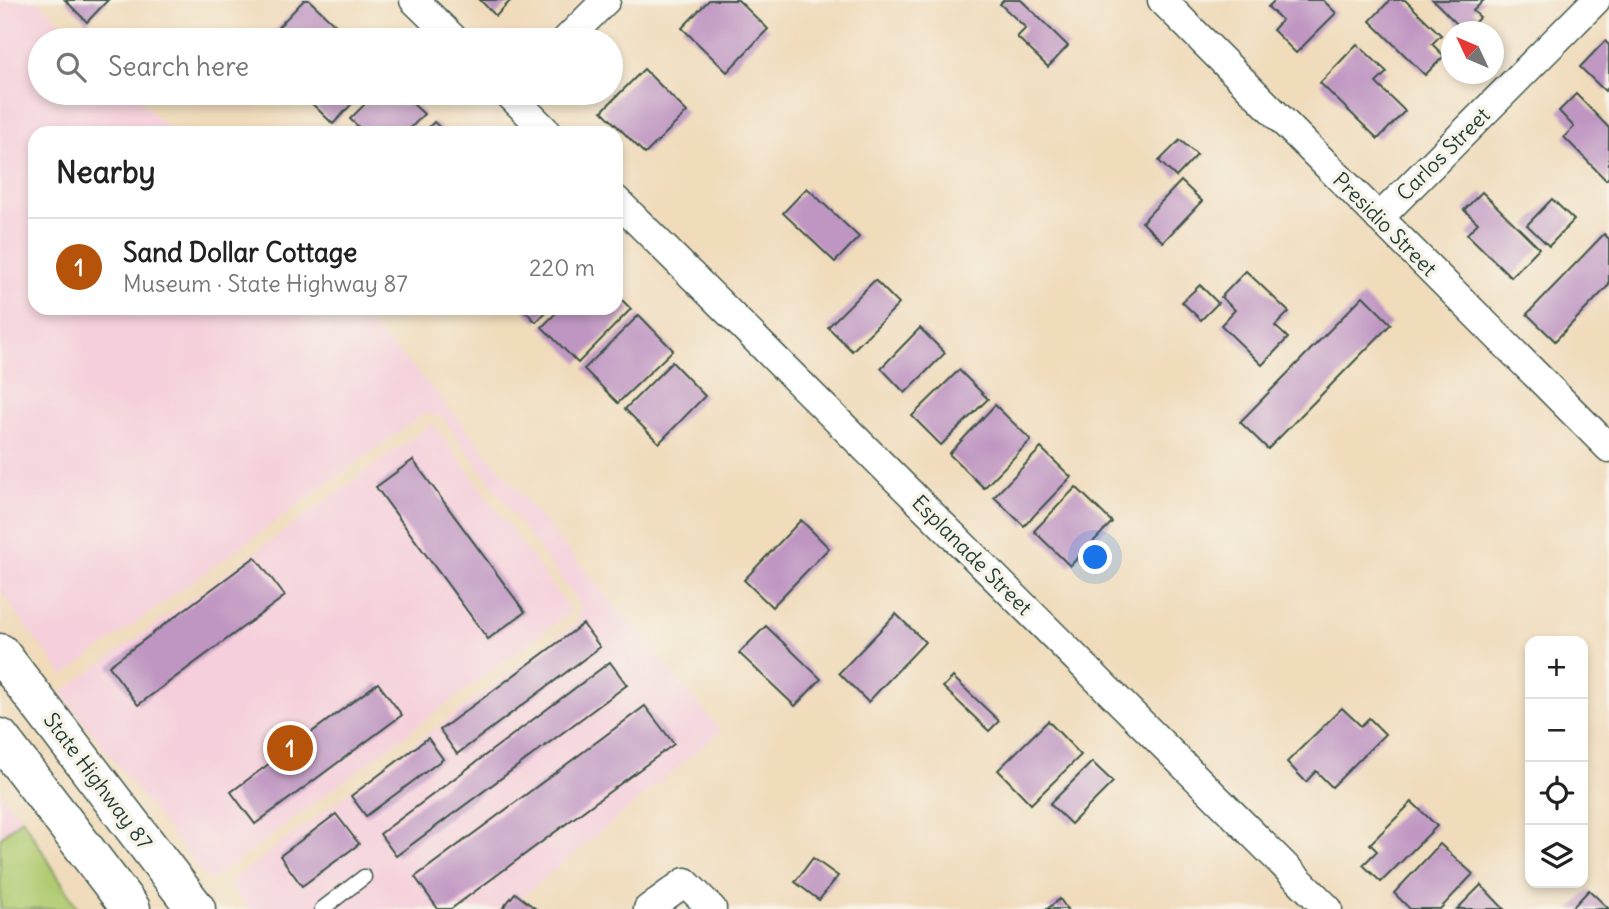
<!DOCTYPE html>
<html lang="en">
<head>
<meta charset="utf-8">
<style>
	:root { --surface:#fff; --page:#f6f6f6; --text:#222; --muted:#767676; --line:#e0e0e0; --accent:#b45309 }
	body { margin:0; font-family:Delius,sans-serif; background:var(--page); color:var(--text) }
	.controls { position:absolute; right:21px; bottom:21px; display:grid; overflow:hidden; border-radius:14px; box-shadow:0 4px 10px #0003 }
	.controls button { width:63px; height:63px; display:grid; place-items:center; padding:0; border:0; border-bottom:2px solid var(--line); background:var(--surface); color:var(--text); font:35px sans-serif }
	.compass { position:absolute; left:1441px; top:21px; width:63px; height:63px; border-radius:50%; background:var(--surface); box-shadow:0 4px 10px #0003; rotate:314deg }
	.you { position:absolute; left:1096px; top:558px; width:24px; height:24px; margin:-18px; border:5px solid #fff; border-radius:50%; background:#1a73e8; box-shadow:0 0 0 10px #1a73e833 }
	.badge { display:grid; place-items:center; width:46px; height:46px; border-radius:50%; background:var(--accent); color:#fff; font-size:23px; font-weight:700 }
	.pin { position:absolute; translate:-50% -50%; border:4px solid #fff; box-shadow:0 2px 7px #0006 }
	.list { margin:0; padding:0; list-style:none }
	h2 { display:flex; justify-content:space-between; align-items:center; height:91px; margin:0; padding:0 28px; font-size:30px }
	h2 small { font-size:23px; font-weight:400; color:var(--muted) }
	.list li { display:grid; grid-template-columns:46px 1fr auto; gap:21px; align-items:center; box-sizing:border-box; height:98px; padding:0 28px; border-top:2px solid var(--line) }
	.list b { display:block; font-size:26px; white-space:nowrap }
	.list p { margin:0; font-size:23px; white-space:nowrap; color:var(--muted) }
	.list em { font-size:23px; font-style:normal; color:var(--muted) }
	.icon { flex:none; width:38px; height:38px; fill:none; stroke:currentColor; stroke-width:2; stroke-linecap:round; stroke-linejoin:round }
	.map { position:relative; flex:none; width:1609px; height:909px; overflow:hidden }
	.search { position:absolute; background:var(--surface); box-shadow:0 4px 10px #0003; left:28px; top:28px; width:595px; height:77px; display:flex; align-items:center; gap:18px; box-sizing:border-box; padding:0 24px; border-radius:38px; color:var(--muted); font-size:26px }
	.panel { position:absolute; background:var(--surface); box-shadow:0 4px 10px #0003; left:28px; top:126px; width:595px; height:189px; border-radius:21px }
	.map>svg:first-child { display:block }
	.built { fill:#f5cfdb }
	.green { fill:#b0cb71; stroke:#688452; stroke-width:2 }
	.building { fill:#bf96c2 }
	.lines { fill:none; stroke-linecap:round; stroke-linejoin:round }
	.service-casing { stroke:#3e5548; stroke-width:17 }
	.minor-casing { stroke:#3e5548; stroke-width:31 }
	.trunk-casing { stroke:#3e5548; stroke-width:41 }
	.service { stroke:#fff; stroke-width:14 }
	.minor { stroke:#fff; stroke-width:28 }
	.trunk { stroke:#fff; stroke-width:38 }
	.labels { text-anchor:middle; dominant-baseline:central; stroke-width:7; stroke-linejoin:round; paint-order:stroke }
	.street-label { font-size:21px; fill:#1f3d34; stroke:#f7f3e8 }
</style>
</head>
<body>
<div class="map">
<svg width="1609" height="909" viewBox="0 0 1609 909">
	<rect width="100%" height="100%" fill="#f7f3e8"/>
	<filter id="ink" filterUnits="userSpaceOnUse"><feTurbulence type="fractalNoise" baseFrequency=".0143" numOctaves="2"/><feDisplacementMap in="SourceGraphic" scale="14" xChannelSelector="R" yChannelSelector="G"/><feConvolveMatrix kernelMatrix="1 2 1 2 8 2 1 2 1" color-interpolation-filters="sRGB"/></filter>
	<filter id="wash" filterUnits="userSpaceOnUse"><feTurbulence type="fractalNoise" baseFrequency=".00686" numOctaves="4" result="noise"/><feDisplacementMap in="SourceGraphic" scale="28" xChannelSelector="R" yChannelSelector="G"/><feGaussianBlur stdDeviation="1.57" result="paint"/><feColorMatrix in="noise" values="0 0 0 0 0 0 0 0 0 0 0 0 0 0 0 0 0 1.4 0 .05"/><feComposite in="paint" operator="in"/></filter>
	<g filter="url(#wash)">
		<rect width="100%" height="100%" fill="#f0dbbb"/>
		<g class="built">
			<path d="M 0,0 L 38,0 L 79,40 L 40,40 L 40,93 L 132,93 L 173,133 L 35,133 L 35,308 L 352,308 L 418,372 L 721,731 L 508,909 L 249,909 L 228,883 L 579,621 L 580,605 L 442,417 L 425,413 L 64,675 L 29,631 L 0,590 Z"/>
			<path d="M 433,423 L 571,611 L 209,882 L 61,693 Z"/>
			<path d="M 0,792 L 22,818 L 0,838 Z"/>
		</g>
		<path class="green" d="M 22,818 L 78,909 L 0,909 L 0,838 Z"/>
		<g id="blocks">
			<g class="building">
				<path d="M 65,0 L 108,0 L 87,22 Z"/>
				<path d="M 304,0 L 309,0 L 343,32 L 335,40 L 266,40 Z"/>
				<path d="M 480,0 L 511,0 L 496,16 Z"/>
				<path d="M 709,0 L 738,0 L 768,29 L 727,72 L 682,28 Z"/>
				<path d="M 1004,0 L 1021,0 L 1068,46 L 1048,67 L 1017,37 L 1026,28 L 1000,4 Z"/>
				<path d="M 1275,0 L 1323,0 L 1336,13 L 1296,53 L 1273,30 L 1282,20 L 1268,7 Z"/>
				<path d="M 1390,0 L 1405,0 L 1441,35 L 1432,44 L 1444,56 L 1425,75 L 1370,21 Z"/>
				<path d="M 1433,0 L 1484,0 L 1473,11 L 1480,17 L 1465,32 Z"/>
				<path d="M 1605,41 L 1609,45 L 1609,87 L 1605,91 L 1580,67 Z"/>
				<path d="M 1357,44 L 1387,72 L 1376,83 L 1405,111 L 1378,139 L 1320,83 Z"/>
				<path d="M 644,69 L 687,112 L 645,154 L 602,111 Z"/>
				<path d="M 301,93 L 362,93 L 333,124 Z"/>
				<path d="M 376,93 L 401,93 L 424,114 L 406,133 L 365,133 L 350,119 Z"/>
				<path d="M 1576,94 L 1609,128 L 1609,177 L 1606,180 L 1564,137 L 1574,127 L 1559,111 Z"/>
				<path d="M 434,122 L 446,133 L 423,133 Z"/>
				<path d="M 1180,140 L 1197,155 L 1176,177 L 1159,161 Z"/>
				<path d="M 1181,181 L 1202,201 L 1163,242 L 1142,222 Z"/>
				<path d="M 807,188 L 859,237 L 835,262 L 783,213 Z"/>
				<path d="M 1482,192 L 1539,248 L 1511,277 L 1467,234 L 1478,223 L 1464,210 Z"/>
				<path d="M 1552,199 L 1574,220 L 1549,246 L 1527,225 Z"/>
				<path d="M 1604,234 L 1609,239 L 1609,285 L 1555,341 L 1527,314 Z"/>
				<path d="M 1246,271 L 1289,312 L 1275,326 L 1288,338 L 1262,365 L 1221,325 L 1235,310 L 1221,297 Z"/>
				<path d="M 875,280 L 899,304 L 852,351 L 828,327 Z"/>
				<path d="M 1200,285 L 1218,303 L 1201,320 L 1182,302 Z"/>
				<path d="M 616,294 L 631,309 L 578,363 L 542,327 L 561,308 L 616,308 Z"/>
				<path d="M 1363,296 L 1391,324 L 1268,449 L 1240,422 Z"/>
				<path d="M 522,308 L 550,308 L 536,322 Z"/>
				<path d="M 639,315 L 673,350 L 618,403 L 584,369 Z"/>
				<path d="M 920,328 L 945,353 L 905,393 L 881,368 Z"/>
				<path d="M 672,362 L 705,396 L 659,443 L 625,409 Z"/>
				<path d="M 959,370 L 988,399 L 941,445 L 912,416 Z"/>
				<path d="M 995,405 L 1031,440 L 984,488 L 949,454 Z"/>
				<path d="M 1041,448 L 1071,477 L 1024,526 L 994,497 Z"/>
				<path d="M 413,460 L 525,612 L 488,639 L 376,487 Z"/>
				<path d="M 1076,487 L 1112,522 L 1070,566 L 1034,531 Z"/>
				<path d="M 801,520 L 829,548 L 772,607 L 744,580 Z"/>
				<path d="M 255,557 L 285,596 L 138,705 L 109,666 Z"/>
				<path d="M 896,614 L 925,642 L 868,702 L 839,673 Z"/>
				<path d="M 583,624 L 600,647 L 457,754 L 440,730 Z"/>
				<path d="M 766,626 L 821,679 L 795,706 L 739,653 Z"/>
				<path d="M 610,662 L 627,685 L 396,856 L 380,834 Z"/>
				<path d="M 953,677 L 999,721 L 989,731 L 943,687 Z"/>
				<path d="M 378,683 L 402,715 L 255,824 L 231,792 Z"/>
				<path d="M 645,706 L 674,744 L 451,909 L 438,909 L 415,877 Z"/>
				<path d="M 1342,708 L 1361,726 L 1369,718 L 1385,734 L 1332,787 L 1316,771 L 1306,782 L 1287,762 Z"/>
				<path d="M 1048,721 L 1081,755 L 1031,804 L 998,770 Z"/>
				<path d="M 428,738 L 443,759 L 366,816 L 351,796 Z"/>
				<path d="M 1092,762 L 1113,782 L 1071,824 L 1050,804 Z"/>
				<path d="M 1412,802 L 1437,826 L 1381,882 L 1363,865 L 1377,851 L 1370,844 Z"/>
				<path d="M 336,814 L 359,844 L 302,886 L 280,856 Z"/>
				<path d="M 1440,844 L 1473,874 L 1440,909 L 1410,909 L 1394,893 Z"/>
				<path d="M 813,858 L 838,876 L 819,900 L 795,882 Z"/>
				<path d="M 1481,885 L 1504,909 L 1457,909 Z"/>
				<path d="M 1589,890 L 1609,909 L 1571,909 Z"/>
				<path d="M 515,893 L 536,909 L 502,909 Z"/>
				<path d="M 1060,899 L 1067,909 L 1047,909 Z"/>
			</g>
		</g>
	</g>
	<g filter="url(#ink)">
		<use href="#blocks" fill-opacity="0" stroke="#3e5548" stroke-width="2"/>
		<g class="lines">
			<defs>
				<path id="service" d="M 322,909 L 364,877"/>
				<g id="minor">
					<path d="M 414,0 L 455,40"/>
					<path d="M 1162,0 L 1609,448"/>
					<path d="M 566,40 L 606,0"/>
					<path d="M 508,93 L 548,133"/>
					<path d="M 616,200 L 1328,909"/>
					<path d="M 1379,218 L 1596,0"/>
					<path d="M 648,909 L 685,882 L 712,909"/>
				</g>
				<g id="trunk">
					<path d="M 0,653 L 196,909"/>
					<path d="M 0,738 L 131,909"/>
				</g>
			</defs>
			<use href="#service" class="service-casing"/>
			<use href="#minor" class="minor-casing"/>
			<use href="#trunk" class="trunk-casing"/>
			<use href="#service" class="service"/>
			<use href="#minor" class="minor"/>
			<use href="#trunk" class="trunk"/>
		</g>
	</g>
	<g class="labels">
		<g class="street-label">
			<text transform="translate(1443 154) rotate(-45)">Carlos Street</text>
			<text transform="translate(1385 224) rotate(45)">Presidio Street</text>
			<text transform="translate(972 555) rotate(45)">Esplanade Street</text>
			<text transform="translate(98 781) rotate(53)">State Highway 87</text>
		</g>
	</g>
</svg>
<div class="controls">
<button>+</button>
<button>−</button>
<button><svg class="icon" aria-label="locate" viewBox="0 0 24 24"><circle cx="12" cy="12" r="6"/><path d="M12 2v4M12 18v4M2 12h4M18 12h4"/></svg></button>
<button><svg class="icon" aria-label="layers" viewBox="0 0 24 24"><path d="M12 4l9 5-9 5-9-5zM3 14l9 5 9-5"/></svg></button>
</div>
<svg class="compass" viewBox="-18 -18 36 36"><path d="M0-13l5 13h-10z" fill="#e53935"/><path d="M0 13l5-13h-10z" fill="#767676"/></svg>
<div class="you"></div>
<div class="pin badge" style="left:290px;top:748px">1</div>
<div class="search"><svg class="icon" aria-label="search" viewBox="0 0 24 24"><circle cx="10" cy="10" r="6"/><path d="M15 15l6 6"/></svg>Search here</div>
<section class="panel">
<h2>Nearby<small></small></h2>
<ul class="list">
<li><span class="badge">1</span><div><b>Sand Dollar Cottage</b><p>Museum · State Highway 87</p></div><em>220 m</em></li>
</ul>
</section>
</div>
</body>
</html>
